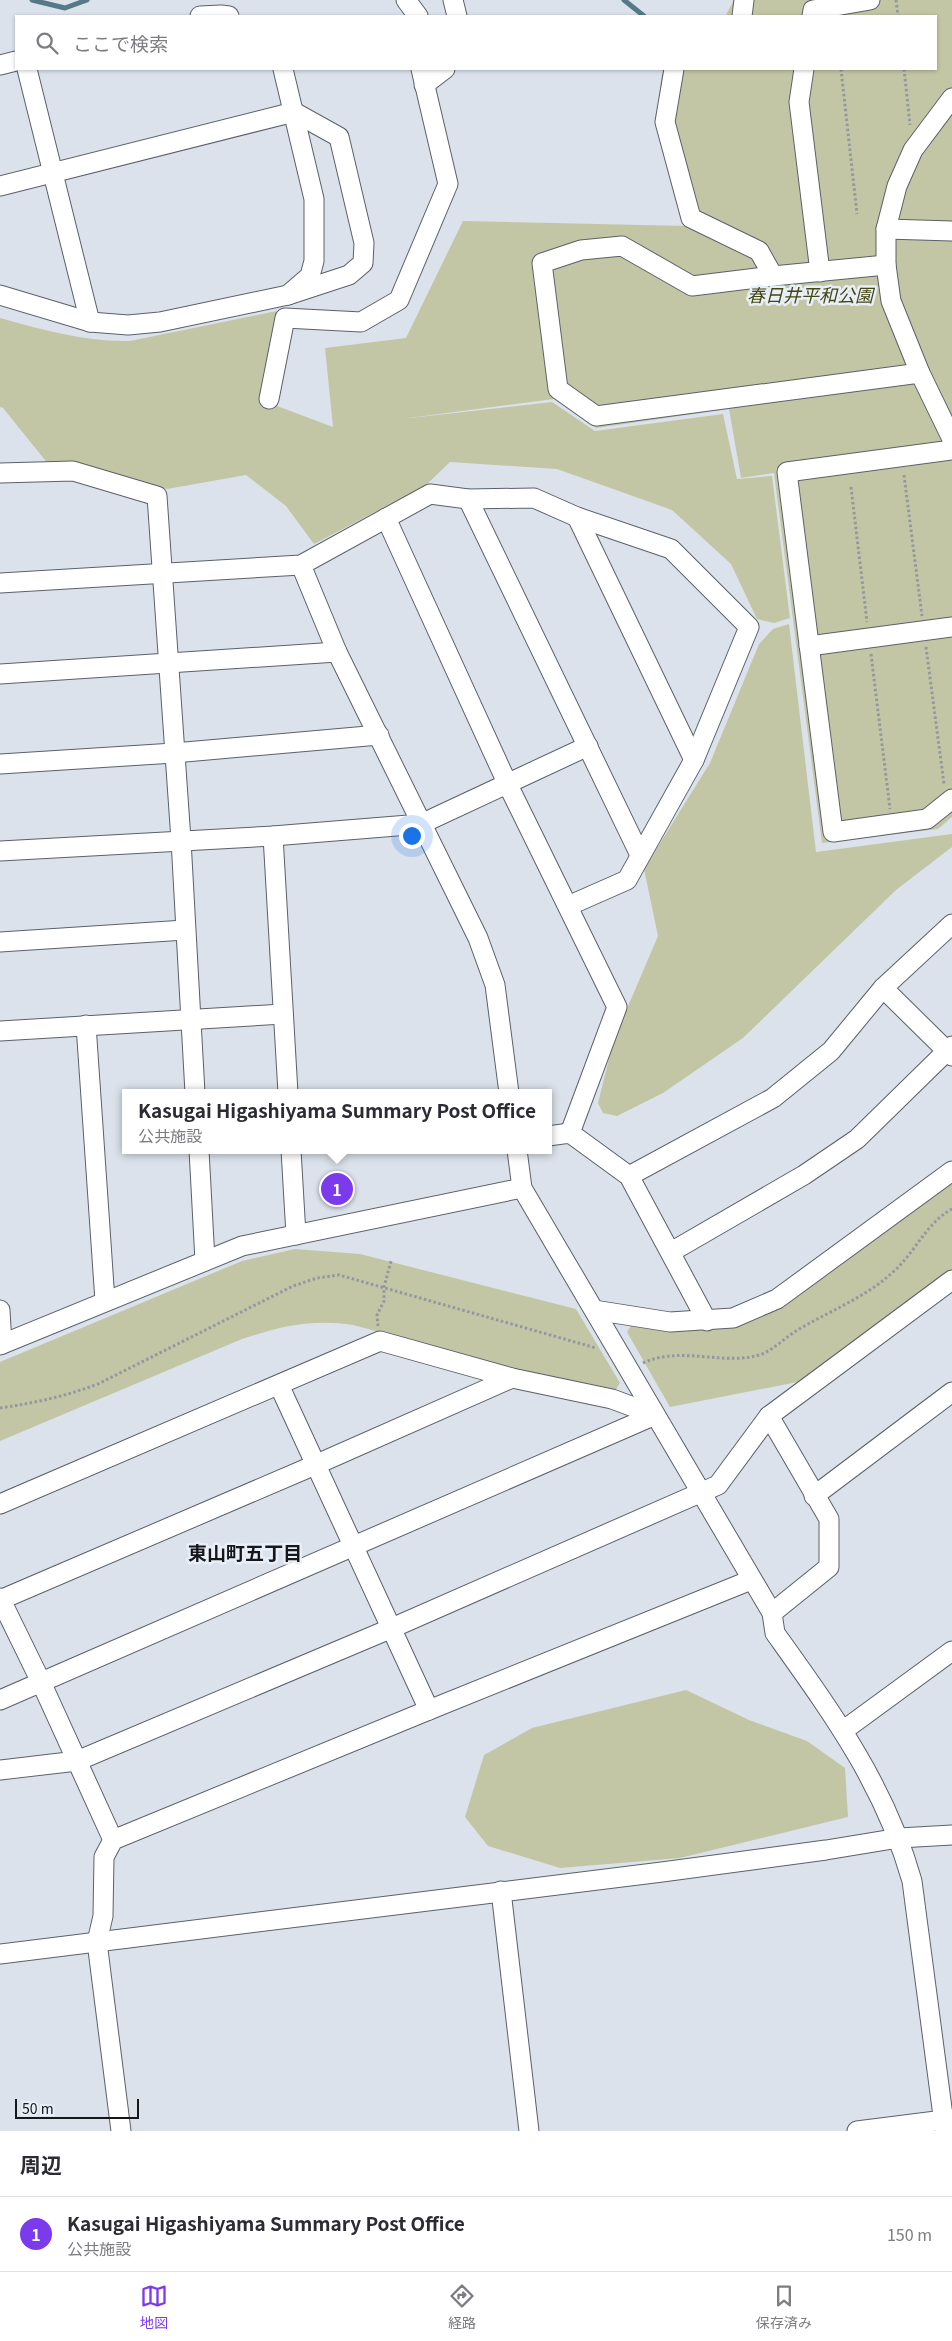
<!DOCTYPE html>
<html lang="ja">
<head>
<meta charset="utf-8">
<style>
	:root { --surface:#fff; --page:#f2f2f3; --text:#2b2b33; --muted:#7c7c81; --line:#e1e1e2; --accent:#7c3aed }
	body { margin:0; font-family:Georgia,"Noto Sans JP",serif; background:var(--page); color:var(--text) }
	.scale { position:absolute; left:15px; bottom:12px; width:124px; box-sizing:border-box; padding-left:5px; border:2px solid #15171a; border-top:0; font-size:14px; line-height:18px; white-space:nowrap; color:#15171a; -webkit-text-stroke:4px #e8eff9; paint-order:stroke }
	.you { position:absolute; left:411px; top:835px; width:18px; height:18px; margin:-12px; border:4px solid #fff; border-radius:50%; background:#1a73e8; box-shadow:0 0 0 8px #1a73e833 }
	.badge { display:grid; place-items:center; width:32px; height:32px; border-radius:50%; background:var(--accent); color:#fff; font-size:16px; font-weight:700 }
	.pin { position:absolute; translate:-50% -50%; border:2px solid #fff; box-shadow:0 1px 5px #0006 }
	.popup { position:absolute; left:122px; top:1089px; width:430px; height:65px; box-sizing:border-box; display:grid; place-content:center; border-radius:0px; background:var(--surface); filter:drop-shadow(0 1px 4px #0005); font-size:16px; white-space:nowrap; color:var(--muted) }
	.popup b { font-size:19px; color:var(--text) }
	.popup::after { content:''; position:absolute; left:50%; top:100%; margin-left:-10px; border:10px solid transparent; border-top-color:var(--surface) }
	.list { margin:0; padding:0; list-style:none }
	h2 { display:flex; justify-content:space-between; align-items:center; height:65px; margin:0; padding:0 20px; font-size:21px }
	h2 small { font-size:16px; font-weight:400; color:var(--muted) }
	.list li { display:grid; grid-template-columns:32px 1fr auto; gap:15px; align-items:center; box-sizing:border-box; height:75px; padding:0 20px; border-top:1px solid var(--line) }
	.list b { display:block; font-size:19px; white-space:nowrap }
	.list p { margin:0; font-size:16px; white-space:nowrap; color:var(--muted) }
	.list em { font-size:16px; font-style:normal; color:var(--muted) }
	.icon { flex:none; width:28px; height:28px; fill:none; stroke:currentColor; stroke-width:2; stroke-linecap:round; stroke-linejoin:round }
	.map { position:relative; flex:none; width:952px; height:2131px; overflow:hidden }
	.search { position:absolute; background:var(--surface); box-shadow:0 1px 4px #0004; left:15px; right:15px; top:15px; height:55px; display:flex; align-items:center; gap:12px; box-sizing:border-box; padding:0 18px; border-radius:0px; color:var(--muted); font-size:19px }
	.sheet { height:140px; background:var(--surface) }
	nav { display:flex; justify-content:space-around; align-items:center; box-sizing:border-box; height:70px; border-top:1px solid var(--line); background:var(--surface); font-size:14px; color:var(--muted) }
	nav a { display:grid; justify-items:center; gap:2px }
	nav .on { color:var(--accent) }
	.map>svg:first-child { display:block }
	.green { fill:#c3c6a5 }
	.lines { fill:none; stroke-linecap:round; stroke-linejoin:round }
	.stream { stroke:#557a87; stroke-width:5 }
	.minor-casing { stroke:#5b6069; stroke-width:21 }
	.path { stroke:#93989f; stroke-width:3; stroke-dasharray:2.5 2.5; stroke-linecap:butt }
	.minor { stroke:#fff; stroke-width:19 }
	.labels { text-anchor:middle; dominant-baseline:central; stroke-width:5; stroke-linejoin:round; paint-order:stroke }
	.park-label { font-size:18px; font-style:italic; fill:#444611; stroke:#e8eff9 }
	.neighbourhood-label { font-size:19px; font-weight:bold; fill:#15171a; stroke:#e8eff9 }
</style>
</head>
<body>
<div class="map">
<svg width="952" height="2131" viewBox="0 0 952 2131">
	<rect width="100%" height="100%" fill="#dbe2eb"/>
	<g class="green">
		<path d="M 734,0 L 952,0 L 952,817 L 938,829 L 822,843 L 774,473 L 741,478 L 729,409 L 596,428 L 554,399 L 401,419 L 552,402 L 595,431 L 723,414 L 737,479 L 772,476 L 790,618 L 774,623 L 757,619 L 731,564 L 672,510 L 557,469 L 450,462 L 425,486 L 314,544 L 286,506 L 246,475 L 167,489 L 74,462 L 49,465 L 3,408 L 0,407 L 0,318 C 43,330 85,342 130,341 L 277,311 L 261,400 L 333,427 L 325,348 L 406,338 L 463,221 L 686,226 C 672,173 651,124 663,69 L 936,69 L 936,16 L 674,16 L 726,15 Z"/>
		<path d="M 789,624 L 816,852 L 952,834 L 952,847 L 896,890 L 743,1038 L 663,1093 L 617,1116 L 603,1113 L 598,1103 L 614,1039 L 658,936 L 644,869 L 710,763 L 759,644 L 773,629 Z"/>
		<path d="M 952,1179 L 952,1271 L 803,1381 L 670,1407 L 627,1332 L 633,1322 C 668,1329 690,1332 726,1327 Z"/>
		<path d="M 295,1249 L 360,1254 L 576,1309 L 620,1383 L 613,1394 L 353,1325 C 312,1319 282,1326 242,1339 L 0,1441 L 0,1362 L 242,1261 Z"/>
		<path d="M 686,1690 L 749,1720 L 807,1741 L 845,1768 L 848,1817 L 680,1858 L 560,1868 L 488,1846 L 465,1817 L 484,1755 L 532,1728 Z"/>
	</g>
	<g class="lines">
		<g class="stream">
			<path d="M 32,0 L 65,8 L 87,0"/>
			<path d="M 624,0 L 644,16"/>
		</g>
		<defs>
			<g id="minor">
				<path d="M 406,0 L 418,16"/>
				<path d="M 453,0 L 457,16"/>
				<path d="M 200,16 L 221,15 L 229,16"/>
				<path d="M 742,16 L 744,0"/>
				<path d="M 812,16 L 813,10 L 870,0"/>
				<path d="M 0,65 L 16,61"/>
				<path d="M 27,69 L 90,322"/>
				<path d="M 674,69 L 665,122 L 691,218 L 759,251 L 773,276"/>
				<path d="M 804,69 L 799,102 L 820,272"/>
				<path d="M 424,85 L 445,69"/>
				<path d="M 952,98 L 913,150 L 897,186 L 886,229 L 886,265 L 891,301 L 920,373 L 952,439"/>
				<path d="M 0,186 L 294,112 L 339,137 L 364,243 L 363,263 L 349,275 L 288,295"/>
				<path d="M 886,229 L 952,231"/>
				<path d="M 886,265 L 773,276 L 692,286 L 622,246 L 581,250 L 542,263 L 558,389 L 596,416 L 920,373"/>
				<path d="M 0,295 L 90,322 L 128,325 L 160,322 L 288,295 L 310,276 L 314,261 L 314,199 L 283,69"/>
				<path d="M 269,399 L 285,318 L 361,322 L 399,300 L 448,184 L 421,69"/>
				<path d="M 952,450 L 787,472 L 833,832 L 927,819 L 952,799"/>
				<path d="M 0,473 L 73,471 L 157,496 L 181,840 L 195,1093"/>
				<path d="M 468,499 L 640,855"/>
				<path d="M 577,517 L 694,760"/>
				<path d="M 386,518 L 508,785 L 617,1007 L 570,1133"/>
				<path d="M 301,565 L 337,652 L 478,938 L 495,985 L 509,1093"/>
				<path d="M 0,583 L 301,565 L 430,494 L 468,499 L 534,498 L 577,517 L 671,549 L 749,627 L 694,760 L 627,880 L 568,906"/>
				<path d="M 809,646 L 952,627"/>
				<path d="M 0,674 L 337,652"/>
				<path d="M 0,764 L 174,753 L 379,735"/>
				<path d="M 273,836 L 288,1093"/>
				<path d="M 0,851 L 273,836 L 421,824 L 588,746"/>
				<path d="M 0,942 L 185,930"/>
				<path d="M 883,988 L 952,1056"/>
				<path d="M 86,1025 L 105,1301"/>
				<path d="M 0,1031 L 283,1014"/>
				<path d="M 548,1136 L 570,1133 L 629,1176 L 707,1321"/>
				<path d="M 199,1150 L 205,1261"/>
				<path d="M 291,1150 L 296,1235"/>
				<path d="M 517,1150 L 522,1188 L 772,1613 L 775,1633 C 832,1713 885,1785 912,1881 L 945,2131"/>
				<path d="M 629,1176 L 773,1098 L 831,1051 L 883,988 L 952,924"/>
				<path d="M 671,1252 L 804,1175 L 857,1139 L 952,1046"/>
				<path d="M 0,1310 L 2,1344"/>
				<path d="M 594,1310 L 670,1322 L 733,1318 L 777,1299 L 952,1171"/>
				<path d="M 0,1345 L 242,1246 L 522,1188"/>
				<path d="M 279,1385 L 429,1710"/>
				<path d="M 769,1416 L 829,1519 L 829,1567 L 772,1613"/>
				<path d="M 814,1496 L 952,1392"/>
				<path d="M 0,1504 L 380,1341 L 512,1378 L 612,1399 L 655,1415"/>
				<path d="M 0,1598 L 41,1682 L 113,1840"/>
				<path d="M 0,1600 L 315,1465 L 512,1378"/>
				<path d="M 0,1700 L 655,1415"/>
				<path d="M 844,1730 L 952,1651"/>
				<path d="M 0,1770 L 77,1761 L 392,1628 L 718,1485 L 769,1416 L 952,1280"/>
				<path d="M 501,1891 L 529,2131"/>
				<path d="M 0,1954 L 662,1872 L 826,1850 L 899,1838 L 952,1835"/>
				<path d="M 121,2131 L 97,1942 L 103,1916 L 104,1857 L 113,1840 L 429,1710 L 751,1580"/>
				<path d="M 857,2131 L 952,2119"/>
			</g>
		</defs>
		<use href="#minor" class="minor-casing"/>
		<g class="path">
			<path d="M 896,0 L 898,16"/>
			<path d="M 841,69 L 857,214"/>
			<path d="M 904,69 L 910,125"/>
			<path d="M 904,475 L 922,616"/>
			<path d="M 851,487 L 867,622"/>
			<path d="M 926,647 L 944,784"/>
			<path d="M 871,654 L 890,809"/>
			<path d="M 378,1326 L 377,1315 L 384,1301 L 384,1287 L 391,1261"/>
			<path d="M 643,1363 C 681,1345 727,1367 762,1354 C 774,1349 785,1338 796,1331 C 829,1311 865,1298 893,1272 C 915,1253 926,1223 952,1209"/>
			<path d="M 0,1408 C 35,1403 66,1396 98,1384 L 293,1286 L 317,1278 L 339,1275 L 596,1348"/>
		</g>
		<use href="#minor" class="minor"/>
	</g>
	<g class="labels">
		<g class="park-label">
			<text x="810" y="294">春日井平和公園</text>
		</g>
		<g class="neighbourhood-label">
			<text x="245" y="1551">東山町五丁目</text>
		</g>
	</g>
</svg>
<div class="scale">50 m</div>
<div class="you"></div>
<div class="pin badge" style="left:337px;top:1189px">1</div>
<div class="popup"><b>Kasugai Higashiyama Summary Post Office</b>公共施設</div>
<div class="search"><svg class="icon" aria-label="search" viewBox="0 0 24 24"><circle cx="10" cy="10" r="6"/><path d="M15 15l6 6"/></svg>ここで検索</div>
</div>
<section class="sheet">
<h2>周辺<small></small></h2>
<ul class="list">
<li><span class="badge">1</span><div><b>Kasugai Higashiyama Summary Post Office</b><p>公共施設</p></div><em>150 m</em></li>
</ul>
</section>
<nav>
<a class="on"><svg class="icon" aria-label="map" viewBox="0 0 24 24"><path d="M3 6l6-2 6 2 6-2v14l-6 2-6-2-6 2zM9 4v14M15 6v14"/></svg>地図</a>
<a><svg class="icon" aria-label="directions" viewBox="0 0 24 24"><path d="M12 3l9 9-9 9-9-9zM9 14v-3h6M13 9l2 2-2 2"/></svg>経路</a>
<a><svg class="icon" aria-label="saved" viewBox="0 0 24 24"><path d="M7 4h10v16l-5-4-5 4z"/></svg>保存済み</a>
</nav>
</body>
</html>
